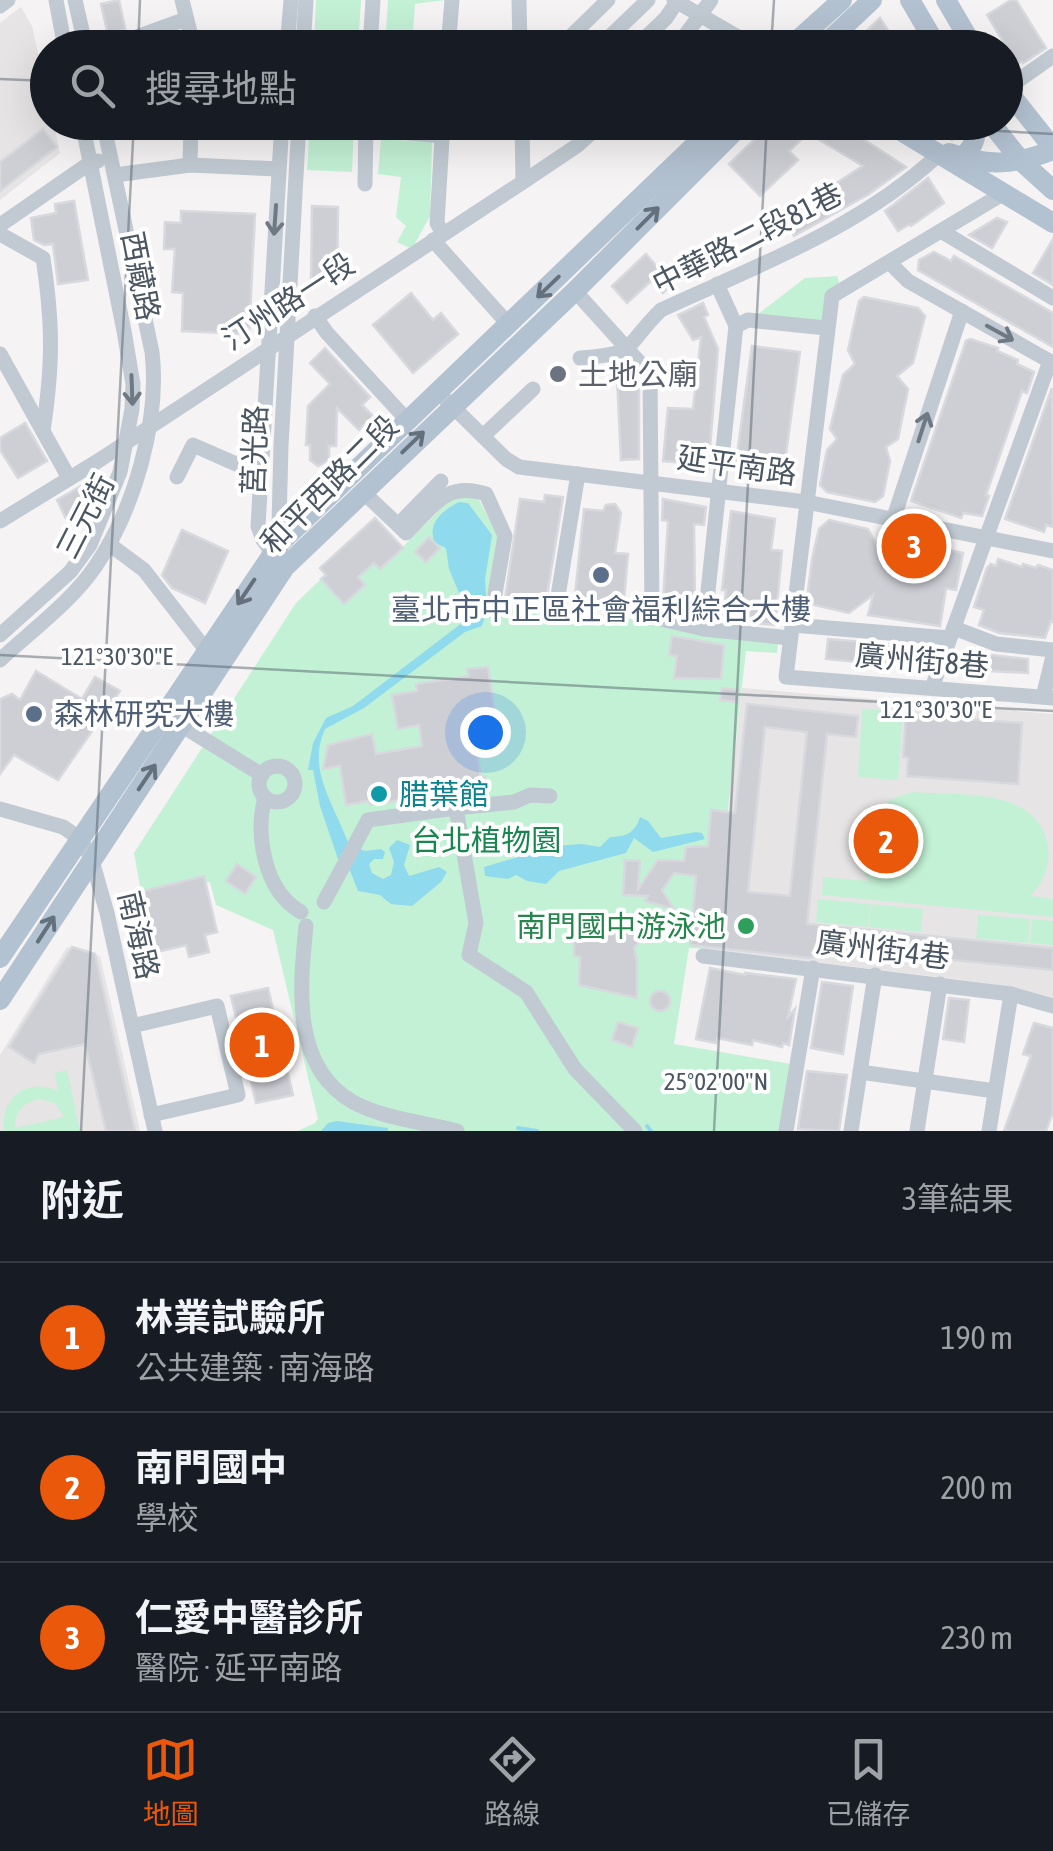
<!DOCTYPE html>
<html lang="zh-TW">
<head>
<meta charset="utf-8">
<style>
	:root { --surface:#171b24; --page:#20242c; --text:#f1f3f6; --muted:#9ea1a6; --line:#363941; --accent:#ea580c }
	body { margin:0; font-family:"Asap Condensed","Noto Sans TC",sans-serif; background:var(--page); color:var(--text) }
	.you { position:absolute; left:485px; top:732px; width:35px; height:35px; margin:-25px; border:8px solid #fff; border-radius:50%; background:#1a73e8; box-shadow:0 0 0 15px #1a73e833 }
	.badge { display:grid; place-items:center; width:65px; height:65px; border-radius:50%; background:var(--accent); color:#fff; font-size:32px; font-weight:700 }
	.pin { position:absolute; translate:-50% -50%; border:5px solid #fff; box-shadow:0 2px 10px #0006 }
	.list { margin:0; padding:0; list-style:none }
	h2 { display:flex; justify-content:space-between; align-items:center; height:130px; margin:0; padding:0 40px; font-size:42px }
	h2 small { font-size:32px; font-weight:400; color:var(--muted) }
	.list li { display:grid; grid-template-columns:65px 1fr auto; gap:30px; align-items:center; box-sizing:border-box; height:150px; padding:0 40px; border-top:2px solid var(--line) }
	.list b { display:block; font-size:38px; white-space:nowrap }
	.list p { margin:0; font-size:32px; white-space:nowrap; color:var(--muted) }
	.list em { font-size:32px; font-style:normal; color:var(--muted) }
	.icon { flex:none; width:55px; height:55px; fill:none; stroke:currentColor; stroke-width:2; stroke-linecap:round; stroke-linejoin:round }
	.map { position:relative; flex:none; width:1053px; height:1131px; overflow:hidden }
	.search { position:absolute; background:var(--surface); box-shadow:0 10px 40px #0002; left:30px; right:30px; top:30px; height:110px; display:flex; align-items:center; gap:25px; box-sizing:border-box; padding:0 35px; border-radius:55px; color:var(--muted); font-size:38px }
	.sheet { height:580px; background:var(--surface) }
	nav { display:flex; justify-content:space-around; align-items:center; box-sizing:border-box; height:140px; border-top:2px solid var(--line); background:var(--surface); font-size:28px; color:var(--muted) }
	nav a { display:grid; justify-items:center; gap:5px }
	nav .on { color:var(--accent) }
	.map>svg:first-child { display:block }
	.education { fill:#e6e4e5 }
	.green { fill:#c3f1d5; fill-rule:evenodd }
	.water { fill:#90daee }
	.lines { fill:none; stroke-linecap:round; stroke-linejoin:round }
	.stream { stroke:#90daee; stroke-width:4 }
	.building { fill:#cdcfd5; stroke:#d7d9de; stroke-width:2.5; fill-rule:evenodd }
	.minor { stroke:#c1cad2; stroke-width:15 }
	.major { stroke:#b3c2d1; stroke-width:20 }
	.oneway { stroke:#64717d }
	.oneway2 { stroke:#6e7983 }
	.ticks { fill:none; stroke:#4a5661; stroke-width:2.5; stroke-opacity:0.45 }
	.worship-dot { fill:#6b7280; stroke:#fff; stroke-width:4 }
	.service-dot { fill:#5c6f8a; stroke:#fff; stroke-width:4 }
	.culture-dot { fill:#0f9aa8; stroke:#fff; stroke-width:4 }
	.leisure-dot { fill:#2e9e5b; stroke:#fff; stroke-width:4 }
	.labels { text-anchor:middle; dominant-baseline:central; stroke-width:8; stroke-linejoin:round; paint-order:stroke }
	.street-label { font-size:30px; fill:#4a5661; stroke:#fff }
	.worship-label { font-size:30px; fill:#5b616d; stroke:#fff; text-anchor:start }
	.service-label { font-size:30px; fill:#4e5e75; stroke:#fff }
	.culture-label { font-size:30px; fill:#0d838f; stroke:#fff; text-anchor:start }
	.park-label { font-size:30px; fill:#17864f; stroke:#fff }
	.leisure-label { font-size:30px; fill:#27864d; stroke:#fff; text-anchor:end }
	.ticks-label { font-size:25px; text-anchor:middle; fill:#4a5661; stroke:#fff; stroke-width:8; stroke-linejoin:round; paint-order:stroke }
</style>
</head>
<body>
<div class="map">
<svg width="1053" height="1131" viewBox="0 0 1053 1131">
	<rect width="100%" height="100%" fill="#f5f3f3"/>
	<g class="education">
		<path d="M 21,7 L 32,26 L 47,95 L 48,122 L 54,123 L 60,153 L 0,200 L 0,23 Z"/>
		<path d="M 742,688 L 1053,714 L 1053,1000 L 1005,986 L 956,979 L 705,949 L 713,887 L 726,835 Z"/>
		<path d="M 67,947 L 100,956 L 140,1131 L 0,1131 L 0,1055 Z"/>
	</g>
	<g class="green">
		<path d="M 316,0 L 361,0 L 358,47 L 314,47 Z"/>
		<path d="M 388,0 L 445,0 L 415,4 L 412,47 L 385,48 Z"/>
		<path d="M 310,122 L 354,123 L 352,172 L 307,170 Z"/>
		<path d="M 381,139 L 432,142 L 430,216 L 412,249 L 397,242 L 406,226 L 396,217 L 401,177 L 378,174 Z"/>
		<path d="M 837,276 L 841,288 L 824,324 L 753,318 L 805,278 Z"/>
		<path d="M 453,496 L 478,498 L 499,538 L 489,593 L 494,606 L 600,626 L 603,615 L 778,641 L 777,653 L 746,651 L 725,835 L 713,888 L 705,949 L 689,948 L 674,1044 L 791,1064 L 782,1131 L 298,1131 L 315,1123 L 318,1119 L 273,930 L 216,905 L 210,882 L 142,897 L 134,853 L 296,603 L 321,579 L 368,556 L 381,569 Z"/>
		<path d="M 862,709 L 903,712 L 898,780 L 858,777 Z"/>
		<path d="M 914,792 C 960,796 1038,786 1048,847 C 1051,866 1043,883 1030,896 L 1053,899 L 1053,917 L 822,895 L 823,877 L 869,881 C 843,841 871,800 914,792 Z"/>
		<path d="M 818,899 L 870,904 L 868,927 L 816,922 Z"/>
		<path d="M 871,904 L 923,909 L 921,932 L 869,927 Z"/>
		<path d="M 978,915 L 1030,919 L 1028,943 L 976,938 Z"/>
		<path d="M 1032,919 L 1053,921 L 1053,945 L 1030,943 Z"/>
		<path d="M 67,1070 L 80,1131 L 4,1131 C 0,1098 27,1077 58,1091 L 55,1073 ZM 40,1099 L 56,1104 L 64,1117 L 15,1128 C 15,1111 24,1102 40,1099 Z"/>
	</g>
	<g class="water">
		<path d="M 459,502 L 468,503 L 492,535 L 485,580 L 487,610 L 482,626 L 465,632 L 364,708 L 325,729 C 306,770 335,805 349,845 L 365,851 L 381,849 L 385,852 L 383,859 L 374,859 L 369,864 L 372,873 L 383,879 L 391,875 L 394,862 L 389,848 L 397,840 L 410,845 L 404,865 L 409,876 L 439,867 L 447,872 L 441,882 L 412,906 L 391,904 L 380,895 L 358,891 L 349,868 L 339,862 L 320,806 L 313,770 L 308,770 L 313,743 L 326,718 L 353,706 L 462,623 L 468,614 L 449,569 L 446,548 L 435,543 C 426,524 443,510 459,502 Z"/>
		<path d="M 640,817 L 648,821 L 661,838 L 696,832 L 702,833 L 705,839 L 653,852 L 634,838 L 626,853 L 559,871 L 546,884 L 527,881 L 516,875 L 508,879 L 485,876 L 484,867 L 528,854 L 536,847 L 582,844 L 600,847 L 610,837 C 624,837 635,834 640,817 Z"/>
		<path d="M 337,1121 L 388,1128 L 388,1131 L 321,1131 L 328,1123 Z"/>
	</g>
	<g class="lines">
		<g class="stream">
			<path d="M 647,1126 L 651,1131"/>
			<path d="M 518,1128 L 537,1131"/>
		</g>
	</g>
	<g class="building">
		<path d="M 119,0 L 125,29 L 108,35 L 101,4 Z"/>
		<path d="M 1011,0 L 1016,0 L 1046,48 L 1023,63 L 1022,61 L 1017,64 L 987,15 Z"/>
		<path d="M 880,18 L 899,48 L 849,48 Z"/>
		<path d="M 773,122 L 837,122 L 906,167 L 869,194 L 794,236 L 785,216 L 863,166 L 808,133 L 789,151 L 798,160 L 760,196 L 729,164 Z"/>
		<path d="M 922,122 L 952,122 L 960,132 L 952,140 Z"/>
		<path d="M 43,129 L 57,147 L 0,191 L 0,162 Z"/>
		<path d="M 928,178 L 944,203 L 911,226 L 910,224 L 898,231 L 885,211 Z"/>
		<path d="M 74,201 L 88,280 L 58,284 L 53,244 L 44,245 L 34,240 L 31,218 L 56,213 L 55,204 Z"/>
		<path d="M 312,206 L 338,207 L 337,282 L 311,281 Z"/>
		<path d="M 181,211 L 255,214 L 249,334 L 182,331 L 183,293 L 172,292 L 175,249 L 164,249 L 165,222 L 181,223 Z"/>
		<path d="M 997,218 L 1007,222 L 992,248 L 969,235 Z"/>
		<path d="M 1053,239 L 1053,285 L 1033,273 Z"/>
		<path d="M 934,252 L 951,261 L 954,256 L 1053,313 L 1053,347 L 918,270 L 919,260 Z"/>
		<path d="M 646,254 L 658,268 L 661,264 L 676,280 L 663,293 L 651,281 L 627,303 L 612,286 Z"/>
		<path d="M 411,293 L 433,320 L 441,313 L 458,334 L 413,373 L 373,325 Z"/>
		<path d="M 864,297 L 918,308 L 925,316 L 913,363 L 897,376 L 908,389 L 898,439 L 886,447 L 890,461 L 883,496 L 875,502 L 827,492 L 820,485 L 827,450 L 837,439 L 830,429 L 843,375 L 855,364 L 848,350 L 859,301 Z"/>
		<path d="M 703,303 L 708,315 L 704,317 L 718,349 L 708,472 L 687,470 L 688,463 L 663,461 L 668,408 L 693,409 L 701,337 L 693,340 L 678,315 Z"/>
		<path d="M 970,339 L 998,348 L 997,351 L 1018,360 L 1017,364 L 1034,372 L 1027,393 L 1022,391 L 986,495 L 989,496 L 982,516 L 963,513 L 961,518 L 911,501 L 966,341 Z"/>
		<path d="M 752,346 L 800,352 L 783,475 L 735,469 Z"/>
		<path d="M 325,348 L 370,397 L 362,405 L 373,416 L 359,430 L 337,408 L 336,446 L 329,446 L 329,460 L 318,466 L 310,460 L 310,445 L 306,445 L 308,406 L 330,384 L 310,363 Z"/>
		<path d="M 617,376 L 633,376 L 639,383 L 639,459 L 621,460 Z"/>
		<path d="M 1052,388 L 1053,527 L 1046,525 L 1044,532 L 1005,519 Z"/>
		<path d="M 25,423 L 47,461 L 18,478 L 0,450 L 0,438 Z"/>
		<path d="M 90,481 L 92,490 L 71,529 L 57,500 Z"/>
		<path d="M 545,495 L 563,497 L 546,602 L 505,599 L 520,499 L 544,502 Z"/>
		<path d="M 663,499 L 706,507 L 704,525 L 694,524 L 695,606 L 663,602 L 668,521 L 662,520 Z"/>
		<path d="M 615,504 L 621,513 L 615,553 L 628,554 L 624,599 L 610,597 L 610,607 L 574,605 L 584,509 L 603,511 L 606,505 Z"/>
		<path d="M 731,511 L 775,519 L 771,550 L 782,551 L 775,625 L 723,620 L 726,590 L 722,590 Z"/>
		<path d="M 375,518 L 403,548 L 380,569 L 374,563 L 358,577 L 365,585 L 344,604 L 321,579 L 326,575 L 320,568 Z"/>
		<path d="M 829,520 L 868,529 L 882,554 L 885,536 L 963,553 L 956,590 L 946,588 L 940,626 L 868,615 L 873,595 L 849,613 L 810,604 L 807,599 L 812,559 L 819,529 Z"/>
		<path d="M 182,530 L 228,551 L 205,603 L 172,588 L 162,575 Z"/>
		<path d="M 429,537 L 440,548 L 426,562 L 415,552 Z"/>
		<path d="M 998,559 L 1022,567 L 1023,564 L 1036,568 L 1038,565 L 1053,570 L 1053,622 L 1051,621 L 1045,638 L 999,633 L 979,625 L 984,610 L 974,607 L 987,568 L 991,564 L 996,566 Z"/>
		<path d="M 672,636 L 724,645 L 721,679 L 674,678 L 677,656 L 669,655 Z"/>
		<path d="M 828,639 L 920,647 L 918,668 L 826,659 Z"/>
		<path d="M 973,653 L 1028,659 L 1028,673 L 972,670 Z"/>
		<path d="M 488,667 L 495,715 L 472,718 L 481,777 L 485,777 L 487,792 L 426,801 L 425,796 L 376,804 L 370,805 L 369,801 L 346,805 L 340,766 L 323,769 L 328,745 L 372,734 L 376,754 L 422,746 L 419,725 L 398,729 L 392,695 L 417,691 L 416,684 L 469,676 L 467,669 Z"/>
		<path d="M 36,671 L 82,699 L 95,677 L 120,691 L 58,780 L 14,755 L 0,774 L 0,699 L 12,694 L 20,700 Z"/>
		<path d="M 722,688 L 738,690 L 737,702 L 720,700 Z"/>
		<path d="M 747,704 L 858,716 L 856,737 L 827,734 L 807,924 L 1053,948 L 1053,970 L 815,946 L 814,957 L 809,958 L 690,945 L 696,876 L 674,873 L 662,890 L 674,909 L 645,901 L 648,896 L 623,895 L 625,860 L 640,861 L 638,889 L 658,860 L 684,861 L 686,847 L 708,846 L 711,810 L 735,813 ZM 765,727 L 807,732 L 790,896 L 748,892 Z"/>
		<path d="M 906,715 L 1022,723 L 1018,784 L 907,776 L 908,758 L 903,757 Z"/>
		<path d="M 237,864 L 256,877 L 245,894 L 226,881 Z"/>
		<path d="M 204,876 L 217,932 L 205,935 L 209,952 L 189,957 L 186,945 L 157,952 L 140,892 Z"/>
		<path d="M 638,920 L 638,934 L 645,935 L 634,948 L 637,961 L 637,998 L 579,985 L 580,957 L 574,956 L 574,943 L 568,940 L 571,930 Z"/>
		<path d="M 72,947 L 95,954 L 135,1131 L 106,1131 L 85,1044 L 39,1054 L 34,1063 L 9,1047 Z"/>
		<path d="M 710,968 L 745,975 L 745,973 L 796,979 L 788,1017 L 795,1009 L 789,1045 L 783,1043 L 782,1047 L 753,1040 L 752,1045 L 717,1038 L 716,1043 L 696,1039 Z"/>
		<path d="M 822,982 L 853,986 L 843,1054 L 811,1048 Z"/>
		<path d="M 268,988 L 293,1095 L 256,1103 L 231,996 Z"/>
		<circle cx="660" cy="1001" r="10"/>
		<path d="M 949,998 L 969,1000 L 964,1042 L 943,1039 Z"/>
		<path d="M 618,1022 L 638,1028 L 632,1047 L 612,1040 Z"/>
		<path d="M 1034,1023 L 1053,1028 L 1053,1112 L 1046,1131 L 1004,1131 L 1031,1056 L 1023,1054 Z"/>
		<path d="M 807,1071 L 847,1075 L 839,1131 L 798,1129 Z"/>
	</g>
	<g class="lines">
		<g class="minor">
			<path d="M 56,0 L 65,48"/>
			<path d="M 75,0 L 86,48"/>
			<path d="M 182,0 L 194,48"/>
			<path d="M 519,0 L 520,48"/>
			<path d="M 674,0 L 757,48"/>
			<path d="M 0,6 L 8,0"/>
			<path d="M 561,46 L 608,0"/>
			<path d="M 106,48 L 186,19"/>
			<path d="M 287,48 L 291,0"/>
			<path d="M 303,48 L 306,0"/>
			<path d="M 370,48 L 373,0"/>
			<path d="M 448,48 L 452,0"/>
			<path d="M 598,48 L 648,0"/>
			<path d="M 635,48 L 666,18 L 678,0"/>
			<path d="M 676,48 L 711,0"/>
			<path d="M 1006,89 L 1053,56"/>
			<path d="M 443,122 L 437,223 L 443,234"/>
			<path d="M 522,122 L 523,182"/>
			<path d="M 366,129 L 442,136"/>
			<path d="M 190,165 L 191,122"/>
			<path d="M 115,175 L 190,165 L 279,169"/>
			<path d="M 365,184 L 366,122"/>
			<path d="M 1004,193 L 832,296 L 786,677 L 1053,698"/>
			<path d="M 0,225 L 90,163 L 98,161"/>
			<path d="M 941,231 L 1053,298"/>
			<path d="M 0,234 L 43,258 C 53,324 53,364 43,431"/>
			<path d="M 433,240 L 509,325"/>
			<path d="M 890,263 L 908,281 L 1053,363"/>
			<path d="M 717,284 L 736,326"/>
			<path d="M 575,291 L 650,374 L 652,617 L 704,629 L 790,638"/>
			<path d="M 315,316 L 327,333 L 407,420"/>
			<path d="M 0,354 L 69,478"/>
			<path d="M 580,358 C 639,354 623,347 661,310 C 756,266 860,228 938,155"/>
			<path d="M 446,400 L 506,459 L 519,467 L 806,502 L 1053,551"/>
			<path d="M 483,436 L 533,389"/>
			<path d="M 177,477 L 193,445 L 261,475"/>
			<path d="M 362,491 L 398,525 L 441,481"/>
			<path d="M 893,520 L 962,311"/>
			<path d="M 0,521 L 98,461 L 523,182 L 578,145 L 603,122"/>
			<path d="M 398,525 L 406,533 C 434,506 445,481 486,494 L 505,536 L 495,594"/>
			<path d="M 109,544 L 144,570 L 206,650"/>
			<path d="M 281,548 L 279,524 L 281,446 L 299,122"/>
			<path d="M 278,561 L 263,540 L 258,526 L 282,122"/>
			<path d="M 555,614 L 578,474"/>
			<path d="M 792,625 L 950,638"/>
			<path d="M 954,628 L 996,644 L 1053,650"/>
			<path d="M 704,629 L 736,326 L 748,320 L 826,328"/>
			<path d="M 0,635 L 70,572 L 90,545 L 120,472 L 132,409 L 133,384 L 124,331 L 82,122"/>
			<path d="M 0,660 C 31,631 71,602 95,567 C 134,510 160,421 152,352 L 103,122"/>
			<path d="M 932,688 L 1050,361"/>
			<path d="M 1043,697 L 1053,656"/>
			<path d="M 181,725 L 262,775"/>
			<circle cx="277" cy="784" r="18"/>
			<path d="M 550,796 L 530,795 L 514,802 L 456,808 L 476,923 L 469,955 L 526,992 L 575,1069 L 635,1131"/>
			<path d="M 265,797 C 255,835 264,891 301,912"/>
			<path d="M 0,809 L 63,827 L 79,838 L 91,857 L 107,913 L 155,1131"/>
			<path d="M 324,902 L 368,820 L 456,808"/>
			<path d="M 306,926 C 300,986 291,1067 353,1102 C 384,1119 424,1122 457,1131"/>
			<path d="M 703,956 L 1011,994 L 1053,1006"/>
			<path d="M 132,1026 L 217,1006 L 238,1095 L 151,1115"/>
			<path d="M 860,1072 L 995,1091"/>
			<path d="M 786,1131 L 813,968"/>
			<path d="M 851,1131 L 875,975"/>
			<path d="M 917,1131 L 940,984"/>
			<path d="M 989,1131 L 1011,994"/>
		</g>
		<g class="major">
			<path d="M 910,0 L 938,48"/>
			<path d="M 946,0 L 974,48"/>
			<path d="M 789,48 L 842,0"/>
			<path d="M 821,48 L 872,0"/>
			<path d="M 1006,89 L 1053,148"/>
			<path d="M 886,122 L 1053,223"/>
			<path d="M 990,122 L 1022,162 L 1053,190"/>
			<path d="M 949,153 C 988,167 1015,165 1053,150"/>
			<path d="M 961,157 C 974,149 977,137 976,122"/>
			<path d="M 0,958 L 280,543 L 719,122"/>
			<path d="M 0,1000 L 285,567 L 575,291 L 744,122"/>
		</g>
	</g>
	<defs><path id="oneway-shaft" d="M-6 0H5M1.5-3L5.5 0L1.5 3" fill="none" stroke-width="1.6" stroke-linecap="round" stroke-linejoin="round" transform="scale(2.5)"/></defs>
	<g class="oneway">
		<use href="#oneway-shaft" transform="translate(648 218) rotate(-45)"/>
		<use href="#oneway-shaft" transform="translate(548 287) rotate(136)"/>
		<use href="#oneway-shaft" transform="translate(413 442) rotate(-44)"/>
		<use href="#oneway-shaft" transform="translate(246 592) rotate(124)"/>
		<use href="#oneway-shaft" transform="translate(147 777) rotate(-56)"/>
		<use href="#oneway-shaft" transform="translate(46 929) rotate(-57)"/>
	</g>
	<g class="oneway2">
		<use href="#oneway-shaft" transform="translate(275 220) rotate(94)"/>
		<use href="#oneway-shaft" transform="translate(1000 333) rotate(29)"/>
		<use href="#oneway-shaft" transform="translate(132 390) rotate(88)"/>
		<use href="#oneway-shaft" transform="translate(923 427) rotate(-72)"/>
	</g>
	<path class="ticks" d="M 138,48 L 140,0M 771,48 L 774,0M 0,79 L 48,81M 839,122 L 1053,134M 0,655 L 1053,711M 81,1131 L 134,122M 714,1131 L 767,122"/>
	<circle class="worship-dot" cx="558" cy="374" r="10"/>
	<g class="service-dot">
		<circle cx="601" cy="575" r="10"/>
		<circle cx="34" cy="714" r="10"/>
	</g>
	<circle class="culture-dot" cx="379" cy="794" r="10"/>
	<circle class="leisure-dot" cx="746" cy="926" r="10"/>
	<g class="labels">
		<g class="street-label">
			<text transform="translate(747 238) rotate(-27)">中華路二段81巷</text>
			<text transform="translate(141 276) rotate(79)">西藏路</text>
			<text transform="translate(288 301) rotate(-33)">汀州路一段</text>
			<text transform="translate(254 450) rotate(-88)">莒光路</text>
			<text transform="translate(737 465) rotate(8)">延平南路</text>
			<text transform="translate(329 484) rotate(-45)">和平西路二段</text>
			<text transform="translate(85 516) rotate(-63)">三元街</text>
			<text transform="translate(922 660) rotate(5)">廣州街8巷</text>
			<text transform="translate(139 935) rotate(77)">南海路</text>
			<text transform="translate(883 949) rotate(7)">廣州街4巷</text>
		</g>
		<g class="worship-label">
			<text x="578" y="374">土地公廟</text>
		</g>
		<g class="service-label">
			<text x="601" y="609">臺北市中正區社會福利綜合大樓</text>
			<text x="54" y="714" text-anchor="start">森林研究大樓</text>
		</g>
		<g class="culture-label">
			<text x="399" y="794">腊葉館</text>
		</g>
		<g class="park-label">
			<text x="486" y="840">台北植物園</text>
		</g>
		<g class="leisure-label">
			<text x="726" y="926">南門國中游泳池</text>
		</g>
	</g>
	<g class="ticks-label">
		<text x="117" y="665">121°30'30"E</text>
		<text x="936" y="718">121°30'30"E</text>
		<text x="716" y="1090">25°02'00"N</text>
	</g>
</svg>
<div class="you"></div>
<div class="pin badge" style="left:262px;top:1045px">1</div>
<div class="pin badge" style="left:886px;top:841px">2</div>
<div class="pin badge" style="left:914px;top:546px">3</div>
<div class="search"><svg class="icon" aria-label="search" viewBox="0 0 24 24"><circle cx="10" cy="10" r="6"/><path d="M15 15l6 6"/></svg>搜尋地點</div>
</div>
<section class="sheet">
<h2>附近<small>3筆結果</small></h2>
<ul class="list">
<li><span class="badge">1</span><div><b>林業試驗所</b><p>公共建築 · 南海路</p></div><em>190 m</em></li>
<li><span class="badge">2</span><div><b>南門國中</b><p>學校</p></div><em>200 m</em></li>
<li><span class="badge">3</span><div><b>仁愛中醫診所</b><p>醫院 · 延平南路</p></div><em>230 m</em></li>
</ul>
</section>
<nav>
<a class="on"><svg class="icon" aria-label="map" viewBox="0 0 24 24"><path d="M3 6l6-2 6 2 6-2v14l-6 2-6-2-6 2zM9 4v14M15 6v14"/></svg>地圖</a>
<a><svg class="icon" aria-label="directions" viewBox="0 0 24 24"><path d="M12 3l9 9-9 9-9-9zM9 14v-3h6M13 9l2 2-2 2"/></svg>路線</a>
<a><svg class="icon" aria-label="saved" viewBox="0 0 24 24"><path d="M7 4h10v16l-5-4-5 4z"/></svg>已儲存</a>
</nav>
</body>
</html>
